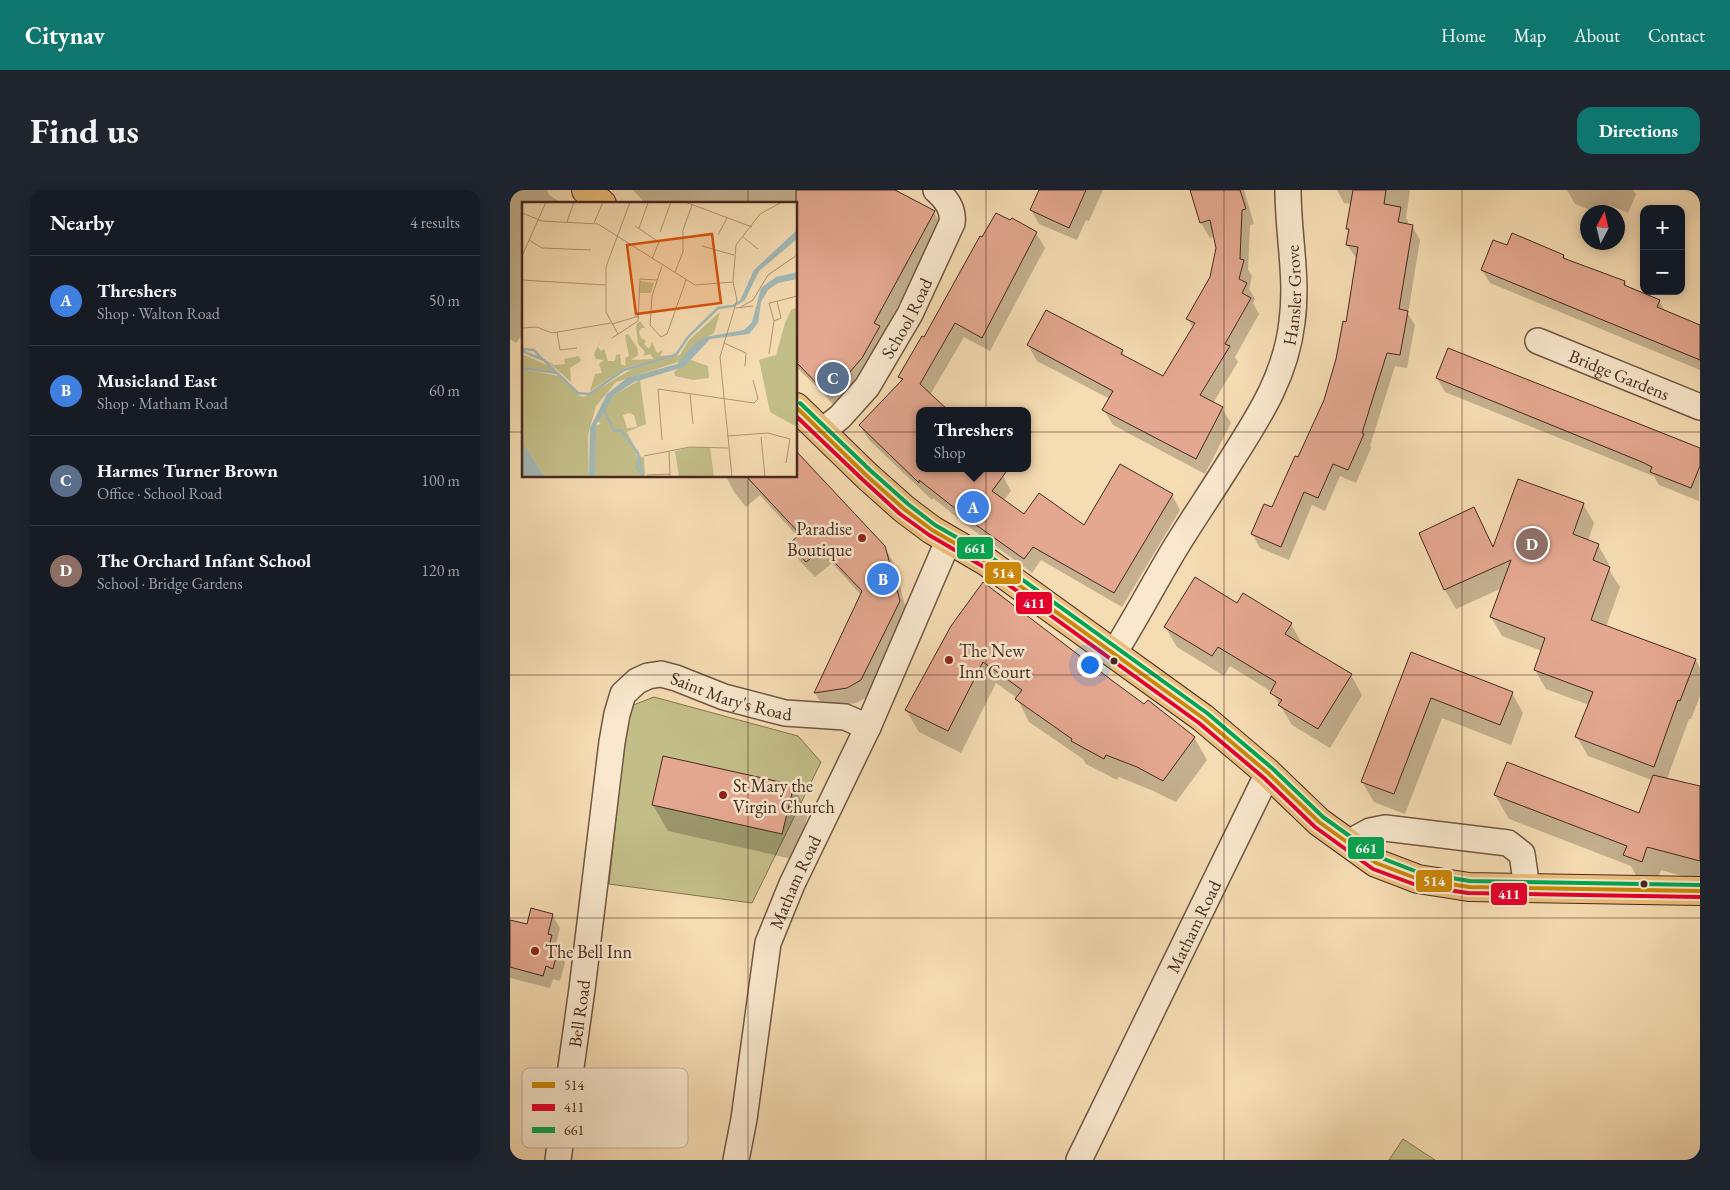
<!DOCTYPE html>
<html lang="en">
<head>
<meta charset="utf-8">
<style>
	:root { --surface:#171b24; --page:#20242c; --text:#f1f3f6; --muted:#9ea1a6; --line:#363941; --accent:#0f766e }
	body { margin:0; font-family:"EB Garamond",serif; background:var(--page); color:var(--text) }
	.controls { position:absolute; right:15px; top:15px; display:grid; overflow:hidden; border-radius:10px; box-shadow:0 2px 12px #0003 }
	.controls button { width:45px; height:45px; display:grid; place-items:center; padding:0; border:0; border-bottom:1px solid var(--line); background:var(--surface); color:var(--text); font:25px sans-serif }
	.compass { position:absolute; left:1070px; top:15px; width:45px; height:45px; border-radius:50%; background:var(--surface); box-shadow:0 2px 12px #0003; rotate:7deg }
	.you { position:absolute; left:579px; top:474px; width:18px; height:18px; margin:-12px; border:4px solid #fff; border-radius:50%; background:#1a73e8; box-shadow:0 0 0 8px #1a73e833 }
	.badge { display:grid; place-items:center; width:32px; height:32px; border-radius:50%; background:var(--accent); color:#fff; font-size:16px; font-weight:700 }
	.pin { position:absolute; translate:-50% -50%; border:2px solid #fff; box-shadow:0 1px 5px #0006 }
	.popup { position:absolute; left:406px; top:217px; width:115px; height:65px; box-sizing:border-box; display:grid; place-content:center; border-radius:10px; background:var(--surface); filter:drop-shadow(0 1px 4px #0005); font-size:16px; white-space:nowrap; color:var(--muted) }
	.popup b { font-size:19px; color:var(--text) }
	.popup::after { content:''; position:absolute; left:50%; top:100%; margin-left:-10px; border:10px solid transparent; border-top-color:var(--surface) }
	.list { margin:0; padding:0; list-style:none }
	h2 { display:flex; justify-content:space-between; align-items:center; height:65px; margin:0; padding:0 20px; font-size:21px }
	h2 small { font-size:16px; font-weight:400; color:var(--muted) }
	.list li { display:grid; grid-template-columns:32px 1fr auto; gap:15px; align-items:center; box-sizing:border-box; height:90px; padding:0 20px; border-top:1px solid var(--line) }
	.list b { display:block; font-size:19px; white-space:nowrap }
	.list p { margin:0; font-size:16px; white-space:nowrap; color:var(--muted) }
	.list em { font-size:16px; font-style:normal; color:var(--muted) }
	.map { position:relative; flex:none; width:1190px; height:970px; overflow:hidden; border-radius:15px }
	header { display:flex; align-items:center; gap:30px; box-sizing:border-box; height:70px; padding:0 25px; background:var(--accent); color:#fff }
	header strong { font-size:24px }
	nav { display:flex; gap:28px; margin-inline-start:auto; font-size:18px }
	.intro { display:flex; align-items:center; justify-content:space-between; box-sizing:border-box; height:120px; padding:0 30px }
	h1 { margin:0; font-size:35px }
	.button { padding:12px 22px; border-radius:15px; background:var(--accent); color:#fff; font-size:18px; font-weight:700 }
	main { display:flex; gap:30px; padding:0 30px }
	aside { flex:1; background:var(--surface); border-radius:15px; box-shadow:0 2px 12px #0003 }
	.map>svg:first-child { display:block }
	.green { fill:#c3be88; stroke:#847454 }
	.shadow { fill:#0003 }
	.building { fill:#e4a890; stroke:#46291f }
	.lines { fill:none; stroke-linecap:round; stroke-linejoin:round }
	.minor-casing { stroke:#725644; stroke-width:28 }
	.major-casing { stroke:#46291f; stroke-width:30 }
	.minor { stroke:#f9e8ce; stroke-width:25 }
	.major { stroke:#ebbe7a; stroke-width:28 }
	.bus-1-casing { stroke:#f9e8ce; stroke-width:8 }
	.bus-2-casing { stroke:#f9e8ce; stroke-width:8 }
	.bus-3-casing { stroke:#f9e8ce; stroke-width:8 }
	.bus-1 { stroke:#cb8708; stroke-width:4 }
	.bus-2 { stroke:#e4002b; stroke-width:4 }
	.bus-3 { stroke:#00a651; stroke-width:4 }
	.grid { fill:none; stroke:#46291f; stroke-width:1; stroke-opacity:0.55 }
	.poi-dot { fill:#8f2418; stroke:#f9e8ce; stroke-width:2 }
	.bus-dot { fill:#46291f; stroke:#f9e8ce; stroke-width:2 }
	.labels { text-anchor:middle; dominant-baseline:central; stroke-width:5; stroke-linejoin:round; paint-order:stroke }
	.street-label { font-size:18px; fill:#46291f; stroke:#f9e8ce }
	.poi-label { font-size:18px; fill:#46291f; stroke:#f9e8ce; text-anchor:start }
	.inset-river { fill:none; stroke:#a2b9b8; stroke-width:2.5 }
	.inset-road { fill:none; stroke:#b09478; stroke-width:1 }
	.view { fill:#d8540e; fill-opacity:0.15; stroke:#d8540e; stroke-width:2.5 }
	.inset-edge { fill:none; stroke:#46291f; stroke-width:2.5 }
	.key { fill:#f9e8ce; stroke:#c3af9a; stroke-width:1 }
	.key-label { font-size:14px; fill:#46291f }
	.line-badge { stroke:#f9e8ce; stroke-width:2 }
	.badge-label { font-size:14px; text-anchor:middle; font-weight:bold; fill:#fff }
</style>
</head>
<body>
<header>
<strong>Citynav</strong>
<nav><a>Home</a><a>Map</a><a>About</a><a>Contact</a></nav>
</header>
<div class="intro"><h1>Find us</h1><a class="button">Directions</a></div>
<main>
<aside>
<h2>Nearby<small>4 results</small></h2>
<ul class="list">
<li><span class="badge" style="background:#3f7fe0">A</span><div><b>Threshers</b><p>Shop · Walton Road</p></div><em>50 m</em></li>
<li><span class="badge" style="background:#3f7fe0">B</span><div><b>Musicland East</b><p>Shop · Matham Road</p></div><em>60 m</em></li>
<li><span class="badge" style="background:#5c6f8a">C</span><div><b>Harmes Turner Brown</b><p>Office · School Road</p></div><em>100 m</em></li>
<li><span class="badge" style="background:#8d6e63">D</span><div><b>The Orchard Infant School</b><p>School · Bridge Gardens</p></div><em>120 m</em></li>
</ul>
</aside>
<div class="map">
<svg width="1190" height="970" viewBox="0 0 1190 970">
	<rect width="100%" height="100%" fill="#f6dcb3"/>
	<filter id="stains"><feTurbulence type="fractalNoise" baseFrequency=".004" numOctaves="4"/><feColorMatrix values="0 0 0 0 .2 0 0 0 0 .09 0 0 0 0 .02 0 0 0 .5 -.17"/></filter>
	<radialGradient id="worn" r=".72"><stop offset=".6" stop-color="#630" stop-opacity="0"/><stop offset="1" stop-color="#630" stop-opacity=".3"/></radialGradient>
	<g class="green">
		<path d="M 144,507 L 288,546 L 311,572 L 242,713 L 99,694 L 118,517 Z"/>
		<path d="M 893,949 L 925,970 L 879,970 Z"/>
	</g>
	<g class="shadow">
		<path d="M 0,0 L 37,0 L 39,5 L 53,14 L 14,14 L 14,142 L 6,153 L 0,149 Z"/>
		<path d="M 123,0 L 387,0 L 395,7 L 424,22 L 432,36 L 373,144 L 377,151 L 327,219 L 311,201 L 286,177 L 286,14 L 136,14 Z"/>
		<path d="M 533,0 L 593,0 L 579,31 L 576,30 L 567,50 L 529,34 L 521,20 Z"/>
		<path d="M 681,0 L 734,0 L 744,34 L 740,35 L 738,80 L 742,86 L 739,99 L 745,109 L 743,113 L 749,124 L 725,167 L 728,172 L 703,213 L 712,218 L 721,233 L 695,284 L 603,235 L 594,220 L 600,209 L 527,171 L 518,155 L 612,161 L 615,167 L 654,187 L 683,138 L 678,129 L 701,87 L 708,58 L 705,46 L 700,48 L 691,33 Z"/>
		<path d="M 827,0 L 900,0 L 896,28 L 898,31 L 897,35 L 902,36 L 910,50 L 898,124 L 905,135 L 897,178 L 885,176 L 860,256 L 861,258 L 846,293 L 830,286 L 815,321 L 802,315 L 779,370 L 750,358 L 742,344 L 763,319 L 815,211 L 837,133 L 847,69 L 837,55 L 839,42 L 838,38 L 842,14 L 834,13 Z"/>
		<path d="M 1057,0 L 1123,0 L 1126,4 L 1118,23 L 1099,15 L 1096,22 L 1086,22 L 1065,14 Z"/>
		<path d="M 526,43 L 535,58 L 480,161 L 454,147 L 420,205 L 409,221 L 409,278 L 493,286 L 501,301 L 494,310 L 515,326 L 574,337 L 662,305 L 670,320 L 612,417 L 531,370 L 522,383 L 455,334 L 423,308 L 422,310 L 359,250 L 350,236 L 392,192 L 390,187 L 414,149 Z"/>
		<path d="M 997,57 L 1054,66 L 1056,70 L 1115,92 L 1118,98 L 1149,111 L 1155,121 L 1190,136 L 1190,180 L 980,93 L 972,80 Z"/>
		<path d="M 927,188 L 1190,259 L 1189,311 L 1149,295 L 1144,286 L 1141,285 L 935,202 Z"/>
		<path d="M 216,286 L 286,286 L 375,357 L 384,374 L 398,427 L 359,506 L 346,513 L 314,518 L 305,503 L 351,405 L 322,373 L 305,387 L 289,370 L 280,354 L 288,347 L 250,305 L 236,317 L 224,302 Z"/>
		<path d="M 1073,314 L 1084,333 L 1078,351 L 1088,355 L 1099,374 L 1098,378 L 1110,397 L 1096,437 L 1186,470 L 1190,478 L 1190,506 L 1181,529 L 1179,529 L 1157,589 L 1190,598 L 1190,691 L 1151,680 L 1145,696 L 1128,689 L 1121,676 L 999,629 L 985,605 L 1130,624 L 1142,590 L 1078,566 L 1067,547 L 1079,515 L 1036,499 L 1025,480 L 1032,461 L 992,446 L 981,427 L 992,398 L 946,419 L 935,400 L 910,343 L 964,319 L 984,358 Z"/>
		<path d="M 728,415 L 781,434 L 792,454 L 792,455 L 841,485 L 852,505 L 820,558 L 782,535 L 762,502 L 720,476 L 714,486 L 667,457 L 655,437 Z"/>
		<path d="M 443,436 L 634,515 L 684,547 L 697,570 L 666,612 L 641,600 L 609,587 L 607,590 L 576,574 L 573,569 L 519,532 L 507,508 L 486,493 L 451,563 L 409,542 L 396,520 Z"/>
		<path d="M 902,464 L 1002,503 L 1013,523 L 1001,555 L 932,528 L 895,624 L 864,612 L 852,592 Z"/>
		<path d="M 283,596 L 298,623 L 287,670 L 158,641 L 143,615 Z"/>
		<path d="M 42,725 L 50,738 L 46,754 L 55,773 L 50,791 L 43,789 L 40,798 L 0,788 L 0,731 L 17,736 Z"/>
	</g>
	<g class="building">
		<path d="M 286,0 L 385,0 L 425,21 L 364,133 L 370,136 L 352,168 L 319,206 L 286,172 Z"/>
		<path d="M 529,0 L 576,0 L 559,38 L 520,20 Z"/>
		<path d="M 680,0 L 730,0 L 736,19 L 732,20 L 730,69 L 734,70 L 729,89 L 737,93 L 732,103 L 741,108 L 715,154 L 720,156 L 690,205 L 713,217 L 686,269 L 592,220 L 603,201 L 517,155 L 536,120 L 613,160 L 611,164 L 653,186 L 685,133 L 676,129 L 700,87 L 706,58 L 700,30 L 690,33 Z"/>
		<path d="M 843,0 L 876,0 L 874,14 L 891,17 L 888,32 L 903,35 L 889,119 L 898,121 L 890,165 L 877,163 L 852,243 L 854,244 L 838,280 L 823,274 L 808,308 L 794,302 L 771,357 L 741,344 L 754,314 L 762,317 L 785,266 L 788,267 L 814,210 L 826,169 L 833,131 L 836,132 L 848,57 L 836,55 L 839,39 L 836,39 Z"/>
		<path d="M 486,23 L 500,30 L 502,28 L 527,42 L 472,148 L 445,133 L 410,194 L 439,221 L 409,221 L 409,278 L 499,278 L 482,301 L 514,324 L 529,303 L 574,335 L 610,274 L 663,304 L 604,403 L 523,357 L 514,369 L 445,320 L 446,319 L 409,290 L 409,293 L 349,235 L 393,189 L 388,187 L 412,146 L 414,147 L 470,46 L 472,47 Z"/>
		<path d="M 1002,43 L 1054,65 L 1053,68 L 1115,91 L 1114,95 L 1150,110 L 1147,117 L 1190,135 L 1190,170 L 971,80 L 983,50 L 997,55 Z"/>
		<path d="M 938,158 L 1190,258 L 1190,276 L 1181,298 L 1140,282 L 1142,277 L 1132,272 L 926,188 Z"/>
		<path d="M 286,261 L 375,356 L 390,411 L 351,490 L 337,498 L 304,503 L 352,401 L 312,359 L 296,372 L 279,354 L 290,344 L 236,286 L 286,286 Z"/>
		<path d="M 1008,289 L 1074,313 L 1063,344 L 1089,354 L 1083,370 L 1100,377 L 1081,430 L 1186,469 L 1170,511 L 1168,510 L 1144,577 L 1065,547 L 1083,502 L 1024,480 L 1035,448 L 980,427 L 1001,370 L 934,400 L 909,343 L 964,317 L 983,357 Z"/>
		<path d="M 685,387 L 727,413 L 733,403 L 782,433 L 775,444 L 842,484 L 808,539 L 768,515 L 772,510 L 760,503 L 766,492 L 708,457 L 702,466 L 654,437 Z"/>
		<path d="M 473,392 L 604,492 L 634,514 L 638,510 L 685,547 L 653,591 L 627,577 L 596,565 L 594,569 L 561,551 L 562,549 L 505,509 L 512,500 L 473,472 L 438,541 L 395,520 L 441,436 Z"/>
		<path d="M 901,462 L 1003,502 L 990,535 L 921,508 L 884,604 L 851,592 Z"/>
		<path d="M 153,566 L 284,595 L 272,644 L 142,615 Z"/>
		<path d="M 997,572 L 1129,623 L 1143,585 L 1190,596 L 1190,671 L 1137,657 L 1132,672 L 1113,665 L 1117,656 L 984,605 Z"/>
		<path d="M 21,718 L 43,724 L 38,744 L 42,745 L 39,756 L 48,759 L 43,779 L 36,776 L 33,786 L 0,777 L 0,730 L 17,734 Z"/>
	</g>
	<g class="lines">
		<defs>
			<g id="minor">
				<path id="s1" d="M 1028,151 L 1190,217"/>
				<path id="s2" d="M 311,242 L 330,227 L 357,197 L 400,124 L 442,33 C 444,19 436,9 426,0"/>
				<path id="s3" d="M 604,463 C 626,428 645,391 667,355 C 685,326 704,298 722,269 C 750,225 776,185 782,132 C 788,88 778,44 778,0"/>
				<path d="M 838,653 L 860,641 L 875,638 L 998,653 L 1012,664 L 1017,698"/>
				<path id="s4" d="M 48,970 L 72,799 L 102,552 L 107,524 L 113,504 L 127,491 L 138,486 L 151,484 L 166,488 L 214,507 L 275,523 L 335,527 L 358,537"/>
				<path id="s5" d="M 226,970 L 234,929 L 258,753 L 282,694 L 358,537 L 439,349"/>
				<path id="s6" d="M 569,970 L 758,583"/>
			</g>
			<g id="major">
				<path d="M 76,0 L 92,14"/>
				<path d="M 286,217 L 357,286 L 394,319 L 422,340 L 477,372 L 693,528 L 758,583 L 809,632 L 866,673 L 908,689 L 959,697 L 1190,701"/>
			</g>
		</defs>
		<use href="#minor" class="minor-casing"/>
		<use href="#major" class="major-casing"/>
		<use href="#minor" class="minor"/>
		<use href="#major" class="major"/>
		<defs>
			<path id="bus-1" d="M 286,217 L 357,286 L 394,319 L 422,340 L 477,372 L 693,528 L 758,583 L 809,632 L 866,673 L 908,689 L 959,697 L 1190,701"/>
			<path id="bus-2" d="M 286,226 L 353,290 L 390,324 L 419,345 L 474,377 L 689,533 L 754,588 L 805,637 L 863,679 L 906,695 L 958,703 L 1190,707"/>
			<path id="bus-3" d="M 290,213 L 361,281 L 398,314 L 425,335 L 481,367 L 697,523 L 762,578 L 813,627 L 869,667 L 910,683 L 960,691 L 1190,695"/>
		</defs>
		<use href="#bus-1" class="bus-1-casing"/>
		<use href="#bus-2" class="bus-2-casing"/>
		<use href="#bus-3" class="bus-3-casing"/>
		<use href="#bus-1" class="bus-1"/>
		<use href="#bus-2" class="bus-2"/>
		<use href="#bus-3" class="bus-3"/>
	</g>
	<path class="grid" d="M 238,0 L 238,14M 476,0 L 476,970M 714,0 L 714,970M 952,0 L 952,970M 0,242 L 14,242M 286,242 L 1190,242M 238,286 L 238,970M 0,485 L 1190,485M 0,728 L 1190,728"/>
	<g class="poi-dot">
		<circle cx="352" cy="348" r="5"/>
		<circle cx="439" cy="470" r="5"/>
		<circle cx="213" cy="605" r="5"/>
		<circle cx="25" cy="761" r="5"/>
	</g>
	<g class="bus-dot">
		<circle cx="604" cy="471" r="4.5"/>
		<circle cx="1134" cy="694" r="4.5"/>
	</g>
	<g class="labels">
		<g class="street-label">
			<text stroke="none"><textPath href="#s3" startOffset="405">Hansler Grove</textPath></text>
			<text stroke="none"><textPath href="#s2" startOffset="144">School Road</textPath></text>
			<text stroke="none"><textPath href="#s1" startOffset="88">Bridge Gardens</textPath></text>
			<text stroke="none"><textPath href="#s4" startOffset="589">Saint Mary's Road</textPath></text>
			<text stroke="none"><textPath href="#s5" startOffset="286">Matham Road</textPath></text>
			<text stroke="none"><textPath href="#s6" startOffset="260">Matham Road</textPath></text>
			<text stroke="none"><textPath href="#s4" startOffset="148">Bell Road</textPath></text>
		</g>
		<g class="poi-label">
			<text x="342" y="338" text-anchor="end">Paradise<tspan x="342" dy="21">Boutique</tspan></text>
			<text x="449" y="460">The New<tspan x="449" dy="21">Inn Court</tspan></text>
			<text x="223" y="595">St Mary the<tspan x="223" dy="21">Virgin Church</tspan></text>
			<text x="35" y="761">The Bell Inn</text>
		</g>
	</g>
	<g transform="translate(12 12)">
		<rect width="275" height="275" fill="#f6dcb3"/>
		<path d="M 118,79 L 132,81 L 129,91 L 118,91 ZM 275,105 L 275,225 L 248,210 L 237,158 L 254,153 L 263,121 L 269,108 ZM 198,110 L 192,131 L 172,142 L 159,159 L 94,180 L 74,204 L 66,233 L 67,275 L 23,275 L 10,255 L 7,256 L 9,254 L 0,241 L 0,167 L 37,174 L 58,194 L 62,195 L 112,166 L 158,153 L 167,138 ZM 118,119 L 123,126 L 119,126 L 117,130 L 119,136 L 124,139 L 122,142 L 127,147 L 130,140 L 135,151 L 141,148 L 138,154 L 150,153 L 157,146 L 150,154 L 103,166 L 68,189 L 73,172 L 80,171 L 77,162 L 82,158 L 74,157 L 72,152 L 80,136 L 76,145 L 79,149 L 82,147 L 86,159 L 93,159 L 94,153 L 98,152 L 99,162 L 104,164 L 103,156 L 107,154 L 103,133 L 106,132 L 116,147 L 116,153 L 109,158 L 132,157 L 128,152 L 121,154 L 123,150 L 116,142 L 114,123 ZM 0,152 L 27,164 L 32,170 L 0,165 ZM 57,154 L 59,159 L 48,166 L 49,180 L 24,158 L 32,163 L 43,162 L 42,157 ZM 169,158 L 186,164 L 187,176 L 171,178 L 153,174 L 152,170 ZM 118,178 L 124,222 L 105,230 L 116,251 L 113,253 L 122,255 L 123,275 L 73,275 L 72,237 L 74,223 L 79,222 L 76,219 L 80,210 L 84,211 L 82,207 L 92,193 ZM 107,211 L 112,213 L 115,225 L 105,226 L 101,213 ZM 169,245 L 188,245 L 192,275 L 157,275 L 153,249 Z" fill="#c3be88" fill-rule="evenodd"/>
		<path d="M 275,28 L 275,37 L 237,69 L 223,98 L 216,103 L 232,68 ZM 275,70 L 275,77 L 256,81 L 246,88 L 239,100 L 236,121 L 227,132 L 188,137 L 162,165 L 112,180 L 92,193 L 74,223 L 73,275 L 67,275 L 68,226 L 85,192 L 105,176 L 155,162 L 172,142 L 183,135 L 222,128 L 230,120 L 239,86 L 254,75 ZM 0,241 L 6,249 L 23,275 L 0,275 Z" fill="#a2b9b8"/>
		<path class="inset-river" d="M 0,147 L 12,148 L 20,157M 0,149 L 22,158 L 35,171M 0,166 L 35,171 L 56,191 L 67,192 L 102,168 L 154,153 L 166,135 L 196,106 L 211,104 L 219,99M 82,208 L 92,229 L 99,228 L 116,251 L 121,275M 116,258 L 115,267 L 120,271"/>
		<path class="inset-road" d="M 163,0 L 230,25M 0,11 L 20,19 L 76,22 L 173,83 L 211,80M 45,20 L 52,0M 72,21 L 81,0M 113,24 L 137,40 L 130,57M 117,26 L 126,1M 138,30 L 149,0M 196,33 L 205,16M 221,35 L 236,47M 7,38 L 20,46 L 69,48M 180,44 L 212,53M 0,54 L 24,0M 140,64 L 130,94 L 128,123 L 139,135 L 145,132 L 164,78M 153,70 L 161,50 L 161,28 L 170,3M 0,78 L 83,83M 211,80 L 214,43 L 238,12 L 260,0M 255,99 L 259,116 L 252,119 L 247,101 L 248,101 L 275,94M 219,105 L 231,98 L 246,73 L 275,53M 214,106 L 231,104M 90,122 L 117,114M 0,126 L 15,125 L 30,131 L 89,121M 35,130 L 38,148 L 55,146M 96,132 L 84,110 L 84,65 L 108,0M 90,136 L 116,119 L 118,77 L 135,78M 202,141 L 224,151 L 223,164M 247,152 L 252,119M 168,192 L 171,222M 205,234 L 246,231 L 268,237 L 264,261M 239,235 L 243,275M 140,238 L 136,187 L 232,201 L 236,197 L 231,178M 147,249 L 148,275M 122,254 L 168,245 L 206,246M 125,273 L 148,272M 210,275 L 198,155 L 215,98 L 211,80"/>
		<path class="view" d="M 190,32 L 199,101 L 114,112 L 105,43 Z"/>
		<rect width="275" height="275" class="inset-edge"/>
	</g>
	<rect x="12" y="878" width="166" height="80" rx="8" class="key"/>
	<rect x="22" y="892" width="23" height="6" fill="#cb8708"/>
	<rect x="22" y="914" width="23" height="7" fill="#e4002b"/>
	<rect x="22" y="937" width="23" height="6" fill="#00a651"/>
	<g class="key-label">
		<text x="54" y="900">514</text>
		<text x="54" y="922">411</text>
		<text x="54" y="945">661</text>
	</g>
	<g class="line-badge">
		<rect x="446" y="346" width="38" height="24" rx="5" fill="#00a651"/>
		<rect x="474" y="371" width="38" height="24" rx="5" fill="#cb8708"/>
		<rect x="505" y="401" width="38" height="24" rx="5" fill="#e4002b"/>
		<rect x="837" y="646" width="38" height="24" rx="5" fill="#00a651"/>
		<rect x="905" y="679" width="38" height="24" rx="5" fill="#cb8708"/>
		<rect x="980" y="692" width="38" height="24" rx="5" fill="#e4002b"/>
	</g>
	<g class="badge-label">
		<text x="465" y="363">661</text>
		<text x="493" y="388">514</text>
		<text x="524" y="418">411</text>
		<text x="856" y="663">661</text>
		<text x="924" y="696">514</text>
		<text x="999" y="709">411</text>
	</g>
	<rect width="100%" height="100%" filter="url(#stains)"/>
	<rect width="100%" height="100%" fill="url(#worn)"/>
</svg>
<div class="controls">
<button>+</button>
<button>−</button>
</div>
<svg class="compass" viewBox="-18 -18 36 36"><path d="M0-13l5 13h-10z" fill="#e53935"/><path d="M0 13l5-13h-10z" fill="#9ea1a6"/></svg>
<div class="you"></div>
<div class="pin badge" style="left:463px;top:317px;background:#3f7fe0">A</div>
<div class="popup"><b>Threshers</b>Shop</div>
<div class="pin badge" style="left:373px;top:389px;background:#3f7fe0">B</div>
<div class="pin badge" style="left:323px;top:188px;background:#5c6f8a">C</div>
<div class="pin badge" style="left:1022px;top:354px;background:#8d6e63">D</div>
</div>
</main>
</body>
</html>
